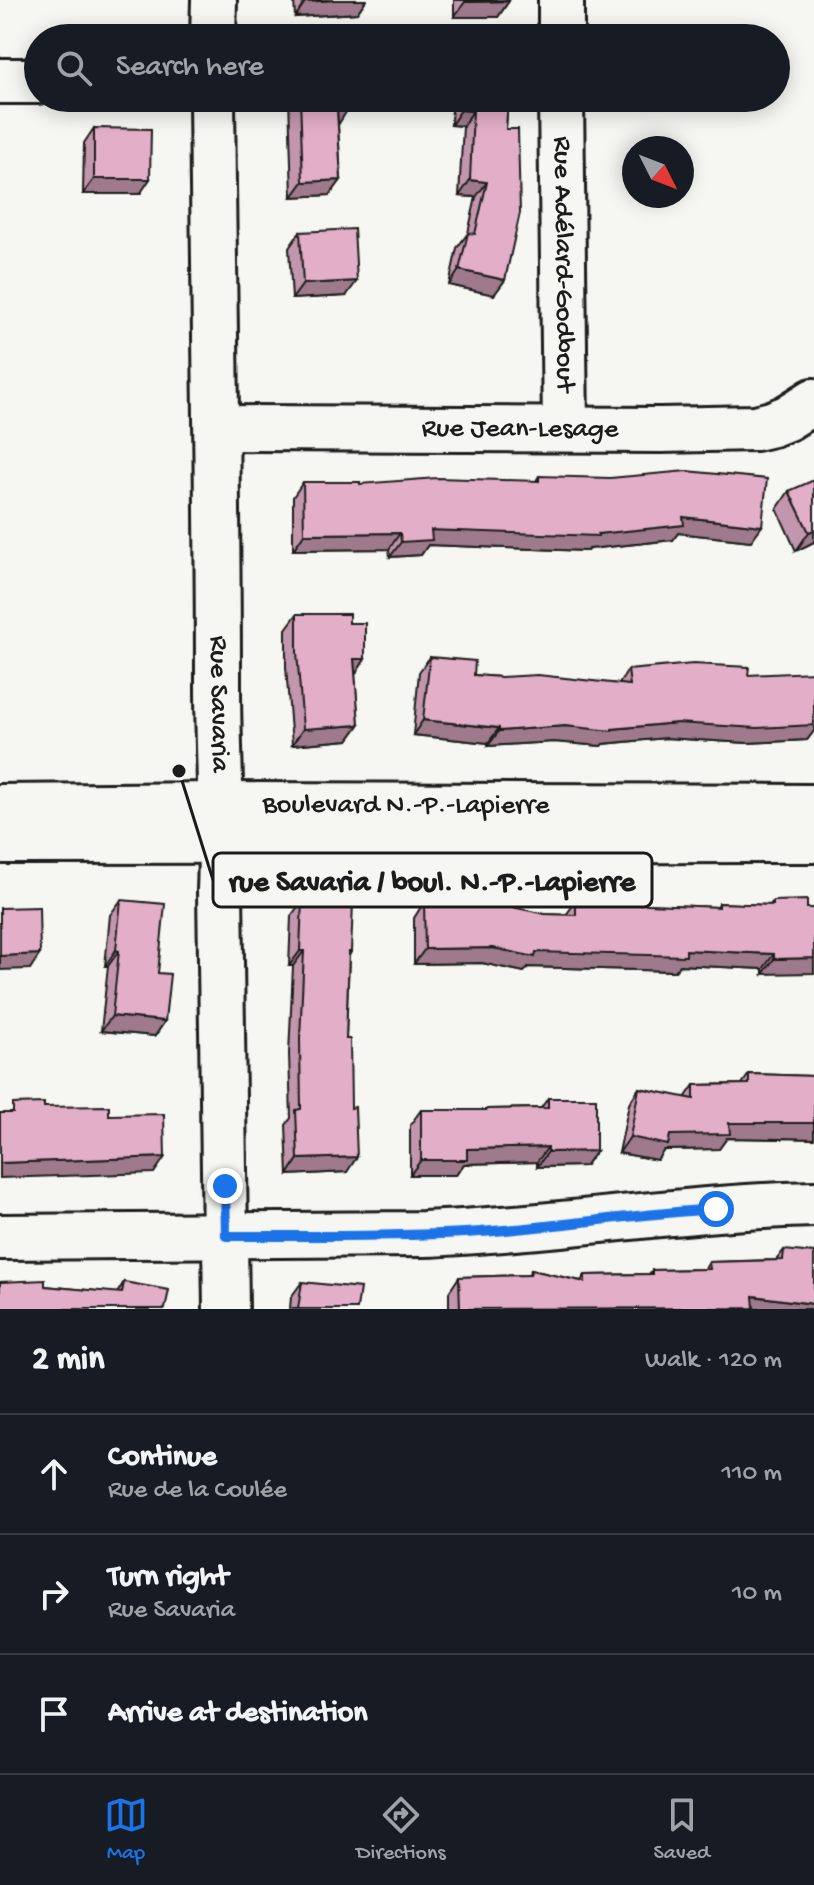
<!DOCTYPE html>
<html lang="en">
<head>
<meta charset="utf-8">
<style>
	:root { --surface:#171b24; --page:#20242c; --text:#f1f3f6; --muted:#9ea1a6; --line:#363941; --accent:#1a73e8 }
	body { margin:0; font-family:"Gochi Hand",sans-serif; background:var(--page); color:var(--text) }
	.compass { position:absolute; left:622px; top:136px; width:72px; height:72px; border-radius:50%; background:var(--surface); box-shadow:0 4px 20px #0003; rotate:132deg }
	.stop { position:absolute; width:24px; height:24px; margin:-18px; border:6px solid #1a73e8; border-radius:50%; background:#fff }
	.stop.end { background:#1a73e8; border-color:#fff; box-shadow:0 2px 8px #0008 }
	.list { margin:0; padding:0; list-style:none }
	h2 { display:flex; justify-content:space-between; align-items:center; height:104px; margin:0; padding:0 32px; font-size:34px }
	h2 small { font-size:26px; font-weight:400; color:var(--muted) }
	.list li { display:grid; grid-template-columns:52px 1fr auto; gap:24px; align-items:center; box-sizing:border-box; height:120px; padding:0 32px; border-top:2px solid var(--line) }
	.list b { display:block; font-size:30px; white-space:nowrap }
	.list p { margin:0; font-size:26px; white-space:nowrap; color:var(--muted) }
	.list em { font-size:26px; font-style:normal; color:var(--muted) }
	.icon { flex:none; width:44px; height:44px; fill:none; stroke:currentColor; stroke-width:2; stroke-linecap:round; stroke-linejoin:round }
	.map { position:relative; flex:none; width:814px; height:1309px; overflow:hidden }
	.search { position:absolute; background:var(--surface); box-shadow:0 4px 20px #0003; left:24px; right:24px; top:24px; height:88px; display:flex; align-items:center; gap:20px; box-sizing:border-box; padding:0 28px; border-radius:44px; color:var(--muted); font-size:30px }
	.sheet { height:464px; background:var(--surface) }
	nav { display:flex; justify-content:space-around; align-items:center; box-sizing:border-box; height:112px; border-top:2px solid var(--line); background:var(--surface); font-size:22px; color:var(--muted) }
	nav a { display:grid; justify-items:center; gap:4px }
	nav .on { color:var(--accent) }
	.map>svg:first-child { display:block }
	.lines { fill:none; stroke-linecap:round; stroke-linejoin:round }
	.minor-casing { stroke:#1c1c1c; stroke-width:50 }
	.minor { stroke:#f6f6f2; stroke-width:44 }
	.wall { fill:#c296ac; stroke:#1c1c1c; stroke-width:2 }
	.shaded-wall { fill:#9e7a8c; stroke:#1c1c1c; stroke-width:2 }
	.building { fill:#e2aec8; stroke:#1c1c1c; stroke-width:2 }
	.route { stroke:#1a73e8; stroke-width:10 }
	.labels { text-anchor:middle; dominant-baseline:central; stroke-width:6; stroke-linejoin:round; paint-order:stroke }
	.street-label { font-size:28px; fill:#1c1c1c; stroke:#f6f6f2 }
	.leader { fill:none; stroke:#1c1c1c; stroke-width:3 }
	.callout-dot { fill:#1c1c1c; stroke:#f6f6f2; stroke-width:3 }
	.callout { fill:#f6f6f2; stroke:#1c1c1c; stroke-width:3 }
	.callout-label { font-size:30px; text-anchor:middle; font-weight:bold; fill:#1c1c1c }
</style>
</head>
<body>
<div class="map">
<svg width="814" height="1309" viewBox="0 0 814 1309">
	<rect width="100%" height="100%" fill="#f6f6f2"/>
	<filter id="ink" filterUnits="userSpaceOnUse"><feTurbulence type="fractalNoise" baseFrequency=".0125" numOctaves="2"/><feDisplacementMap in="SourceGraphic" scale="16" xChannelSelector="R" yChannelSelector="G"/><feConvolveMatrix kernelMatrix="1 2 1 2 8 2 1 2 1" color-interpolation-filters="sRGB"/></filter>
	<g filter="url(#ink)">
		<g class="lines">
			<defs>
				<g id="minor">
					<path d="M 561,0 L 561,38"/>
					<path d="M 213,38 L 214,0"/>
					<path d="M 0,81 L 38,81"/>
					<path id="s1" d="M 212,98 C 214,294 218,489 218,685 C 218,754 223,822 220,891 L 226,1309"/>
					<path id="s2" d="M 561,98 L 565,429"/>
					<path id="s3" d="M 218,428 L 661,430 L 755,428 L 772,424 L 787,418 L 814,401"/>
					<path id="s4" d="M 0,807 L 220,805 L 814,807"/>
					<path d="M 0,841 L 814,840"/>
					<path d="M 0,1237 L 423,1234 C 554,1229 683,1207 814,1204"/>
				</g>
			</defs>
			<use href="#minor" class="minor-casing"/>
			<use href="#minor" class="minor"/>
		</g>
		<g class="wall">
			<path d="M 294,0 L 366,0 L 357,13 L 295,17 Z"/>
			<path d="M 454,0 L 509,0 L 509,1 L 498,17 L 454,17 Z"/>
			<path d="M 289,98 L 348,98 L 338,124 L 341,180 L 330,195 L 292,197 Z"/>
			<path d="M 452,98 L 508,98 L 506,129 L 505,280 L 494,295 L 449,285 L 457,248 L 468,233 L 476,197 L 459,196 L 463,126 L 451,125 Z"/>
			<path d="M 94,128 L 140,194 L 83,194 L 84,143 Z"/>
			<path d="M 300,232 L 346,296 L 292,299 L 289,248 Z"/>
			<path d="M 539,476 L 751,541 L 678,533 L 673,540 L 589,549 L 587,551 L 428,545 L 421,555 L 390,557 L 389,549 L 293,550 L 293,497 L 303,482 L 360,484 L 536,481 Z"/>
			<path d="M 789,491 L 814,542 L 796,551 L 777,509 Z"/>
			<path d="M 297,614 L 349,623 L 365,659 L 355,674 L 359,725 L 348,740 L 292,745 L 286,667 L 286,629 Z"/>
			<path d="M 430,657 L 474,675 L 501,677 L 619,684 L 628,670 L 748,675 L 814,731 L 807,740 L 747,743 L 666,738 L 603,744 L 601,746 L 554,742 L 488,746 L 488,743 L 413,735 L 419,672 Z"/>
			<path d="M 121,900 L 158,973 L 165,1021 L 155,1036 L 101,1031 L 108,966 L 105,966 L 110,915 Z"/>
			<path d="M 302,901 L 351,952 L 349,956 L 346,1039 L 347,1172 L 288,1175 L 286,1125 L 291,1118 L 289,1054 L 293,966 L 289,966 L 291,916 Z"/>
			<path d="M 576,901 L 717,907 L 719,903 L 770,905 L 773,901 L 807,908 L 814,908 L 763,974 L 763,969 L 680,965 L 675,971 L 528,967 L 524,972 L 482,963 L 414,964 L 414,918 L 424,902 L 545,914 L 566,915 Z"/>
			<path d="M 749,1074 L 813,1076 L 814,1074 L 814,1139 L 784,1138 L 783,1139 L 727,1138 L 719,1149 L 664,1150 L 657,1160 L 619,1153 L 629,1104 L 639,1088 L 685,1098 L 694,1085 L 742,1084 Z"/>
			<path d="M 548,1098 L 596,1151 L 585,1166 L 537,1167 L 537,1162 L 464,1164 L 456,1175 L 410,1175 L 410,1125 L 421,1110 L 486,1110 L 487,1109 L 541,1108 Z"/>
			<path d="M 784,1250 L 814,1309 L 449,1309 L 449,1292 L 459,1277 L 528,1275 L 531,1270 L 581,1281 L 585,1275 L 649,1274 L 652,1270 L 705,1269 L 709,1262 L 776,1260 Z"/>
			<path d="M 124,1282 L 165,1309 L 45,1286 L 117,1293 Z"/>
			<path d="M 302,1282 L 357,1309 L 290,1309 L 291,1297 Z"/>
		</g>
		<g class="shaded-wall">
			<path d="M 333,0 L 366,0 L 357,13 L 295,17 L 305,2 Z"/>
			<path d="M 509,1 L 498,17 L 454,17 L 465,2 Z"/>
			<path d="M 348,109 L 338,125 L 337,110 Z"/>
			<path d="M 461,110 L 473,111 L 463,126 L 451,125 Z"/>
			<path d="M 94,179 L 150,179 L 140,194 L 83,194 Z"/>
			<path d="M 341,180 L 330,195 L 292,197 L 303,182 Z"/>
			<path d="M 470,180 L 487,182 L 476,197 L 459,196 Z"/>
			<path d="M 459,270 L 505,280 L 494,295 L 449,285 Z"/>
			<path d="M 357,281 L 346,296 L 292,299 L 303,284 Z"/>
			<path d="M 683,517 L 762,526 L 751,541 L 678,533 L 673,540 L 589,549 L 587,551 L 428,545 L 421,555 L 390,557 L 401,542 L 431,530 L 598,534 Z"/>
			<path d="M 814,530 L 814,542 L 796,551 L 809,532 Z"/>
			<path d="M 400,533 L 389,549 L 293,550 L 304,534 Z"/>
			<path d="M 354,659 L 365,659 L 355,675 Z"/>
			<path d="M 814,719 L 814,731 L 807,740 L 747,743 L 666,738 L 603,744 L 601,746 L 554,742 L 488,746 L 499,731 L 565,726 L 612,729 L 677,723 Z"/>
			<path d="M 423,720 L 499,728 L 488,743 L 413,735 Z"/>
			<path d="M 359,725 L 348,740 L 292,745 L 303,729 Z"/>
			<path d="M 493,948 L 536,952 L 686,950 L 774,954 L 763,969 L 680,965 L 675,971 L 528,967 L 524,972 L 482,963 L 414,964 L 425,949 Z"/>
			<path d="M 116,950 L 119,951 L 108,966 L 105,966 Z"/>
			<path d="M 300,951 L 304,951 L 293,966 L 289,966 Z"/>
			<path d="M 40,954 L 30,969 L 0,970 L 0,956 Z"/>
			<path d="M 814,958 L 814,973 L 763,974 L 774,959 Z"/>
			<path d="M 112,1016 L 165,1021 L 155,1036 L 101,1031 Z"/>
			<path d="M 793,1122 L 814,1123 L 814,1139 L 784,1138 L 783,1139 L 727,1138 L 719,1149 L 664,1150 L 657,1160 L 619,1153 L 630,1137 L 670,1135 L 729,1123 Z"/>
			<path d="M 548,1147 L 537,1162 L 464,1164 L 456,1175 L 410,1175 L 421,1160 L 467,1149 Z"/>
			<path d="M 596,1151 L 585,1166 L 537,1167 L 548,1152 Z"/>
			<path d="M 165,1157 L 154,1173 L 0,1178 L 0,1163 Z"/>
			<path d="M 357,1157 L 347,1172 L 288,1175 L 298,1159 Z"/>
			<path d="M 753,1296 L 814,1304 L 814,1309 L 733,1309 Z"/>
		</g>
		<g class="building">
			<path d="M 305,0 L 333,0 L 305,2 Z"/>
			<path d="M 465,0 L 509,0 L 509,1 L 465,2 Z"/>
			<path d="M 300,98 L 348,98 L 348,109 L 337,110 L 341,180 L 303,182 Z"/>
			<path d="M 462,98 L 508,98 L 506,129 L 518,129 L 520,213 L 505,280 L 459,270 L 468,233 L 475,234 L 487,182 L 470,180 L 473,111 L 461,110 Z"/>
			<path d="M 94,128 L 151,129 L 150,179 L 94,179 Z"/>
			<path d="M 354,229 L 357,281 L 303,284 L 300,232 Z"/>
			<path d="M 687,471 L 767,479 L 762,526 L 683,517 L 684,525 L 598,534 L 598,536 L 431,530 L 432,540 L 401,542 L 400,533 L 304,534 L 303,482 L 360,482 L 360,484 L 437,478 L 539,481 L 539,476 L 610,478 Z"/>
			<path d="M 814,480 L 814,530 L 809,532 L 789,491 Z"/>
			<path d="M 297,614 L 349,614 L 349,623 L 365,623 L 365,659 L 354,659 L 359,725 L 303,729 L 297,652 Z"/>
			<path d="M 430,657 L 475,661 L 474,675 L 501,677 L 538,675 L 630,685 L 628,670 L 693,664 L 749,667 L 748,675 L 814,672 L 814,725 L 757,728 L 677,723 L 612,729 L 612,731 L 565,726 L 499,731 L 499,728 L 423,720 Z"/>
			<path d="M 121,900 L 165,904 L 158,973 L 170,974 L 165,1021 L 112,1016 L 119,951 L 116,950 Z"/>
			<path d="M 807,900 L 807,908 L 814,908 L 814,958 L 774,959 L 774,954 L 686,950 L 686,956 L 536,952 L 535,957 L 493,948 L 425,949 L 424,902 L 488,902 L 545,914 L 576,915 L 576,901 L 719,907 L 719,903 L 773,905 L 773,901 Z"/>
			<path d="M 302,901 L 353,903 L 351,952 L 349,952 L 346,1039 L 350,1039 L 351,1108 L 355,1107 L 357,1157 L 298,1159 L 296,1110 L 301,1109 L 300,1039 L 304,951 L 300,951 Z"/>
			<path d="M 39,907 L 40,954 L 0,956 L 0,908 Z"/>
			<path d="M 749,1074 L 814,1076 L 814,1123 L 729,1123 L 730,1134 L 670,1135 L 668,1145 L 630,1137 L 639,1088 L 694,1099 L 694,1085 L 749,1084 Z"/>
			<path d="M 548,1098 L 596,1098 L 596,1151 L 548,1152 L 548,1147 L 467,1149 L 467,1160 L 421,1160 L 421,1110 L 487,1110 L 487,1109 L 548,1108 Z"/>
			<path d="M 44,1103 L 44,1107 L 109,1106 L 109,1115 L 164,1114 L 165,1157 L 0,1163 L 0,1113 L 13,1113 L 13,1104 Z"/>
			<path d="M 784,1250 L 814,1253 L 814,1304 L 753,1296 L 754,1308 L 460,1309 L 459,1277 L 530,1275 L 531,1270 L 585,1282 L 585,1275 L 652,1274 L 652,1270 L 710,1269 L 709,1262 L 783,1260 Z"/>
			<path d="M 45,1280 L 45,1286 L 122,1293 L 124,1282 L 169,1290 L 165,1309 L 0,1309 L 0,1282 Z"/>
			<path d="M 302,1282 L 360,1288 L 357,1309 L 298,1309 Z"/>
		</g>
	</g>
	<g class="lines" filter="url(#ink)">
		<path class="route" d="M 225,1186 L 226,1236 C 305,1236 386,1237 465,1233 C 549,1228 633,1214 716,1209"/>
	</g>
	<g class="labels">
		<g class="street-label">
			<text stroke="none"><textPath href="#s2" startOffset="166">Rue Adélard-Godbout</textPath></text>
			<text stroke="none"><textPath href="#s3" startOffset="302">Rue Jean-Lesage</textPath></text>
			<text stroke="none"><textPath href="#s1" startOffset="606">Rue Savaria</textPath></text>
			<text stroke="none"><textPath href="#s4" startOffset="406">Boulevard N.-P.-Lapierre</textPath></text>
		</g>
	</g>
	<path class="leader" d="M179 771L213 880"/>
	<circle class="callout-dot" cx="179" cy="771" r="8"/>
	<rect class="callout" x="213" y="853" width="439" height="54" rx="8"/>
	<g class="callout-label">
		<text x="432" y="890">rue Savaria / boul. N.-P.-Lapierre</text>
	</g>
</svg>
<svg class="compass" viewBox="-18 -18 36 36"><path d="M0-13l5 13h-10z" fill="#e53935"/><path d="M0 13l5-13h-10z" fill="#9ea1a6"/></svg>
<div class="stop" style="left:716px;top:1209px"></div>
<div class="stop end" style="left:225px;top:1186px"></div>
<div class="search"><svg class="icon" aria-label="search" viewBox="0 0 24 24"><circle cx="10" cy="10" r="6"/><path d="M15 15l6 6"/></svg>Search here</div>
</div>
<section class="sheet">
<h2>2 min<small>Walk · 120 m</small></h2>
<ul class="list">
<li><svg class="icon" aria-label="ahead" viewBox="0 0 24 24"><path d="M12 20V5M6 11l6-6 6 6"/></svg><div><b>Continue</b><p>Rue de la Coulée</p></div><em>110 m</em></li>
<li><svg class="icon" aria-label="right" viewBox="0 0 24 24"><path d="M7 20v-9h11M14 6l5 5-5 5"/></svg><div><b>Turn right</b><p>Rue Savaria</p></div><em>10 m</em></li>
<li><svg class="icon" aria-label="arrive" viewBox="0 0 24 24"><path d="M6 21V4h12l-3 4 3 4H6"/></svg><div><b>Arrive at destination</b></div></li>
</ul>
</section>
<nav>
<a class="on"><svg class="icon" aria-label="map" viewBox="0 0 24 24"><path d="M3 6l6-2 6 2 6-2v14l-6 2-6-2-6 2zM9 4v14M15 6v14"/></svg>Map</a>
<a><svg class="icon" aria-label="directions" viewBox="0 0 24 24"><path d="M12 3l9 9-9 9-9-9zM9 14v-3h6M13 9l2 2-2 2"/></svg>Directions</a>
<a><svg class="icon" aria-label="saved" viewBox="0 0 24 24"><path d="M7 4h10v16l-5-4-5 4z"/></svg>Saved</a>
</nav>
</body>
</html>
